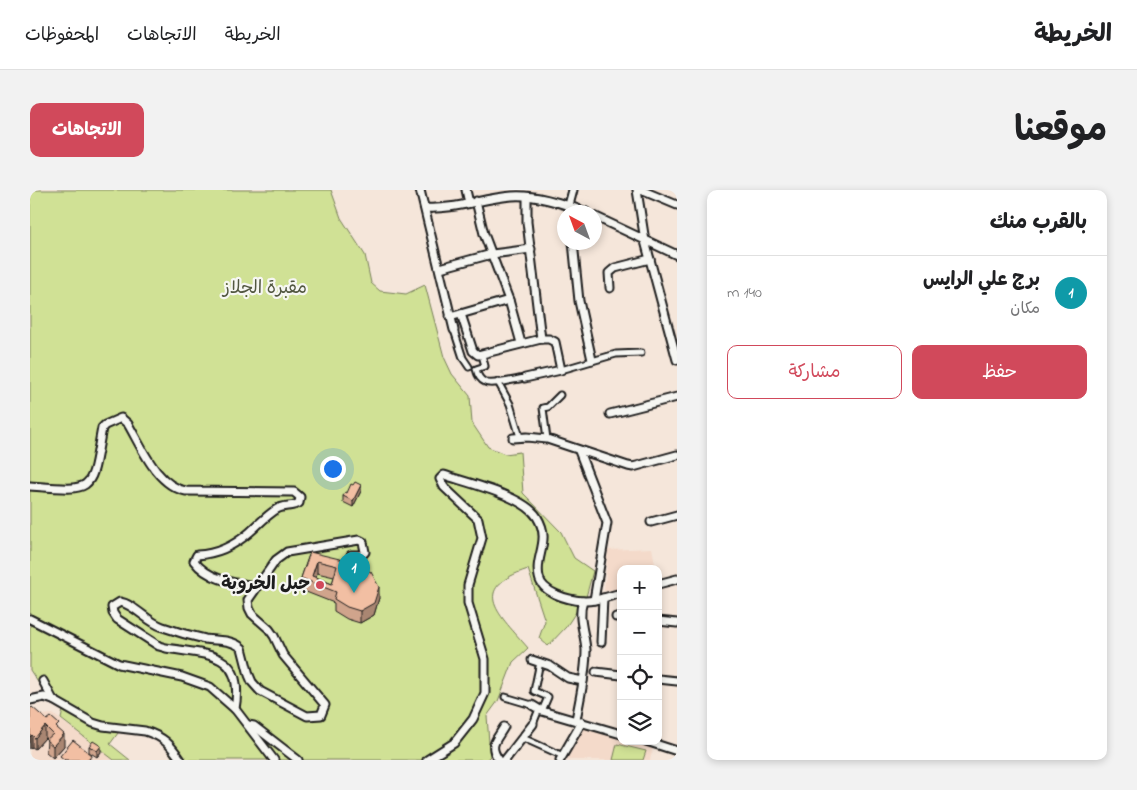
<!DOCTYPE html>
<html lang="ar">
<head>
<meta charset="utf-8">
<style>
	:root { --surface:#fff; --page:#f2f2f2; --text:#202124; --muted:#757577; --line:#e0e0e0; --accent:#d1495b }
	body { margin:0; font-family:"Indie Flower","Playpen Sans Arabic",sans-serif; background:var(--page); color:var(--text); direction:rtl }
	.controls { position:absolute; right:15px; bottom:15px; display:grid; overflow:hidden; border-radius:10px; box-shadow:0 2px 8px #0003 }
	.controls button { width:45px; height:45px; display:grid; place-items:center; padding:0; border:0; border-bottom:1px solid var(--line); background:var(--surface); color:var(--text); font:25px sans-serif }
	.compass { position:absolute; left:527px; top:15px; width:45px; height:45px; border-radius:50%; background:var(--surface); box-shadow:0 2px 8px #0003; rotate:319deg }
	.you { position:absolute; left:302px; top:278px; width:18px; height:18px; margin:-12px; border:4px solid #fff; border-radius:50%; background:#1a73e8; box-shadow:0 0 0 8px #1a73e833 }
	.badge { display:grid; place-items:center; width:32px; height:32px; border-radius:50%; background:var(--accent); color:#fff; font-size:16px; font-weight:700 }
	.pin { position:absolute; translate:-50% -41px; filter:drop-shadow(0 1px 2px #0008) }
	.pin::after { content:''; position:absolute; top:26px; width:18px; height:15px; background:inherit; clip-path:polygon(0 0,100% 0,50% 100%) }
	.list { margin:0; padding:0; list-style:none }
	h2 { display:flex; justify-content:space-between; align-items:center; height:65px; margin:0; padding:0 20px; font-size:21px }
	h2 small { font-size:16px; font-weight:400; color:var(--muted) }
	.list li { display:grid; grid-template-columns:32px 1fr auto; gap:15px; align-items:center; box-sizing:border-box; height:75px; padding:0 20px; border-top:1px solid var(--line) }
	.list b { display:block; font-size:19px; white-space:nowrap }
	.list p { margin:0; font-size:16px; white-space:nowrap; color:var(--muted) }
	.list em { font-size:16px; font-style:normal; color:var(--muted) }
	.actions { display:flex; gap:10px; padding:15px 20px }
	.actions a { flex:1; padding:11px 0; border:1px solid var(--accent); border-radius:10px; text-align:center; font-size:18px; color:var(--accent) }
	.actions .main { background:var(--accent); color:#fff }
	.icon { flex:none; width:28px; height:28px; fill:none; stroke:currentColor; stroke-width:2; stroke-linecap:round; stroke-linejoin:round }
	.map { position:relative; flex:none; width:647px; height:570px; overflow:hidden; direction:ltr; border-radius:10px }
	header { display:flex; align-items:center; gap:30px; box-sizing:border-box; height:70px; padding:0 25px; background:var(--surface); border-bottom:1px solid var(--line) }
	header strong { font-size:24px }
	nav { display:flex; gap:28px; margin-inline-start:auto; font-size:18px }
	.intro { display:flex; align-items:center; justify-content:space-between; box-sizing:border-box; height:120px; padding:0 30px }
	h1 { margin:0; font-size:35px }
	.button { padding:12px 22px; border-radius:10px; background:var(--accent); color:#fff; font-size:18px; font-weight:700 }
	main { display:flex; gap:30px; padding:0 30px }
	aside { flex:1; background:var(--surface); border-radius:10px; box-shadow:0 2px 8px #0003 }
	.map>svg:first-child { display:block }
	.built { fill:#f4daca }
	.green { fill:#d0e195; stroke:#767e58 }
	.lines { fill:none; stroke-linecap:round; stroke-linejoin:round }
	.pedestrian-casing { stroke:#1c1c1c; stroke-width:9 }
	.minor-casing { stroke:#1c1c1c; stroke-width:11 }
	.pedestrian { stroke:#f6f6f2; stroke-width:5 }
	.minor { stroke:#f6f6f2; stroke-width:7 }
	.wall { fill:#d0a48c; stroke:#1c1c1c; fill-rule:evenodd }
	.shaded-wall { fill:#a98672; stroke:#1c1c1c }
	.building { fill:#f2bfa3; stroke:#1c1c1c; fill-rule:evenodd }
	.poi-dot { fill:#d1495b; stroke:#f6f6f2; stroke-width:2 }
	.labels { text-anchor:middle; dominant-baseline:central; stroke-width:4.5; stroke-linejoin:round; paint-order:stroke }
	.park-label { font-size:18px; fill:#525740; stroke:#f6f6f2 }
	.poi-label { font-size:18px; font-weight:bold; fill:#1c1c1c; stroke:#f6f6f2; text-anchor:end }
</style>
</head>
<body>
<header>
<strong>الخريطة</strong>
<nav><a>الخريطة</a><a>الاتجاهات</a><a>المحفوظات</a></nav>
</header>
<div class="intro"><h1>موقعنا</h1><a class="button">الاتجاهات</a></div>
<main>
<aside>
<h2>بالقرب منك<small></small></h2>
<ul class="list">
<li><span class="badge" style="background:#0f9aa8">1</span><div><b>برج علي الرايس</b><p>مكان</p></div><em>140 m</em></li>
</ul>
<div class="actions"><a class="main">حفظ</a><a>مشاركة</a></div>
</aside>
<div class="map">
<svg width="647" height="570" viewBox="0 0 647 570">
	<rect width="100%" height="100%" fill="#f5e6da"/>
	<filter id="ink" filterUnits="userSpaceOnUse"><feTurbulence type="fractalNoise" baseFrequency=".02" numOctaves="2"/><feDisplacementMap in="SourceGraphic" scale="10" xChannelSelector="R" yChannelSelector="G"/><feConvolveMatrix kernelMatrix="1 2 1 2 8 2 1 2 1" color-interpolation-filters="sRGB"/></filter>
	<g filter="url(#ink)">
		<g class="built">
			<path d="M 622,358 L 626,379 L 591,379 L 591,398 L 574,401 L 578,360 Z"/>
			<path d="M 23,524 L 84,570 L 0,570 L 0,526 Z"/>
			<path d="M 555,537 L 591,546 L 591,551 L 610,551 L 624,555 L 620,570 L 534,570 L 550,540 Z"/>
		</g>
		<g class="green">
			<path d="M 0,0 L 301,0 L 311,28 L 335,65 L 341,93 L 350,101 L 376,104 L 395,95 L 414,167 L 422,184 L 440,206 L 442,233 L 458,257 L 475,264 L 490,262 L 493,303 L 531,342 L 544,368 L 563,381 L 556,407 L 536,437 L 518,456 L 509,448 L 515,431 L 498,379 C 437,399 470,425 498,458 L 483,472 L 468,511 L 457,526 L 460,566 L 456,570 L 144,570 L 133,553 L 115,543 L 91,539 L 80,554 L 100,570 L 84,570 L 31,529 L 33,520 L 22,514 L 0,480 Z"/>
			<path d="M 587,554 L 616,561 L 613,570 L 583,570 Z"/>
		</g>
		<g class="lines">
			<defs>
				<g id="pedestrian">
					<path d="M 424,140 L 433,168 L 439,177"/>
					<path d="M 452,165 L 455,176 L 446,179 C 447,183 450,190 455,192 C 461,196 487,189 495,188"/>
					<path d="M 531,180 L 586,164 L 611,163"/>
					<path d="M 468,192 L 480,214 L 490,247"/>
					<path d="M 517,249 L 513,218 L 518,217 L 530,205"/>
					<path d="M 510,472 L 504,501 L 518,507 L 512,521"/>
					<path d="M 475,507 L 502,515"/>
					<path d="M 503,534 L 509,519"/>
					<path d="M 493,548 L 533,566"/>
				</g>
				<g id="minor">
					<path d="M 390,0 L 424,140"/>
					<path d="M 436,0 L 439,13"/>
					<path d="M 607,0 L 615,51 L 647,170"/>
					<path d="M 611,0 L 647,15"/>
					<path d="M 497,7 L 497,32 L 511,149"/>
					<path d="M 446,11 L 454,44 L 479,110 L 491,153"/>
					<path d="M 395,18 C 425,20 452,8 482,6 C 505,4 535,14 556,22"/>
					<path d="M 540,22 L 539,15 L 543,0"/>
					<path d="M 564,26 L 647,65"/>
					<path d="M 543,52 L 549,111 L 562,170"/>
					<path d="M 410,78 L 462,64 L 501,59"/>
					<path d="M 580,98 L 579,83 L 585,78 L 620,69"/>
					<path d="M 431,124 L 443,161 L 448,165 L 511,149 L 519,149 L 525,152 L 531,180 L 495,188"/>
					<path d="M 420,127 L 479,110"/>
					<path d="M 580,224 L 647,207"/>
					<path d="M 483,248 L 497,247 L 517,249 L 598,276 L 603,277 L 647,265"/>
					<path d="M 549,261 L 577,333 L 564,410"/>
					<path d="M 0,296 C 67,301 60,303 72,238 L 75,235 L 91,228 L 98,234 C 112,258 127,296 156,301 L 264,302 L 270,307 L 269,313 C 263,317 254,315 247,319 C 237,325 229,334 220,342 C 204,356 188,364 167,365 L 164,371 C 179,391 205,393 227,396"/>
					<path d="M 621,332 L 647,325"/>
					<path d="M 628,394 L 647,389"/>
					<path d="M 586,427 L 591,427"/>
					<path d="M 0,429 L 89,474 L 152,487 L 180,497 L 205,519 L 244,570"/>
					<path d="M 628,431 L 647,433"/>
					<path d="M 571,452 L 573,408"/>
					<path d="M 502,470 L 520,476 L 538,488 L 553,491"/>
					<path d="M 566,482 L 591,485"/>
					<path d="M 628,489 L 647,491"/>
					<path d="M 13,491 L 23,510 L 63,533 L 73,536 L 115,541 C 134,547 140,554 151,570"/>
					<path d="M 0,510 L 14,507 L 23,510"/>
					<path d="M 502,515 L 512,521 L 591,544"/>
					<path d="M 205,519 C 215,462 179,465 136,458 L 129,456 L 87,429 L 83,423 L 82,417 L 90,412 C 104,414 117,432 133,437 C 147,442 161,446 175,449 C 188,451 202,449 212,458 L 219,485 L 222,492 L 230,501 L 277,526 L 291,525 L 295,515 L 253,465 L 244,446 L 239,439 L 222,424 L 219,418 L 218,410 L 246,370 L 257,362 L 329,350 L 333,352 L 335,362 L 332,365 L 321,365"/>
					<path d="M 546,530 C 550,507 556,484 556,460 C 555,443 547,428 553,411"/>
					<path d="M 218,535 L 224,536 L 268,570"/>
					<path d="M 616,551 L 647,561"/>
					<path d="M 397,570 L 424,553 L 443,529 L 455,503 L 455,469 L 438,413 L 438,395 L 452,348 L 448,329 L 414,297 L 410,289 L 414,285 C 438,293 494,306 507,327 C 522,351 504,366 509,387 C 512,403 538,410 553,411 C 565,412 579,406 591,403"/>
					<path d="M 469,570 C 458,555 466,551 474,537"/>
					<path d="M 475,570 L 503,534"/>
					<path d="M 530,570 L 552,532"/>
				</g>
			</defs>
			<use href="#pedestrian" class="pedestrian-casing"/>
			<use href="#minor" class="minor-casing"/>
			<use href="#pedestrian" class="pedestrian"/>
			<use href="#minor" class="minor"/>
		</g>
		<g class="wall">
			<path d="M 331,301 L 323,317 L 313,312 L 313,306 L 317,303 Z"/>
			<path d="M 280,362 L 318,377 L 349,408 L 344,425 L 330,433 L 317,429 L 304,421 L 304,413 L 271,400 L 271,388 ZM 287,383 L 304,387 L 302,394 L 286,387 Z"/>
			<path d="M 0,519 L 17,530 L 29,540 L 34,556 L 23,568 L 16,562 L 17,550 L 15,548 L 5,559 L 2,557 L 0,559 Z"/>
			<path d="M 59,556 L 71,562 L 67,567 L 59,562 Z"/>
		</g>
		<g class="shaded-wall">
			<path d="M 331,295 L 331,301 L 323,317 L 323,311 Z"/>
			<path d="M 287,371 L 287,383 L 284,393 L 282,386 Z"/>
			<path d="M 349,397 L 349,408 L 344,425 L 330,433 L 330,421 Z"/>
			<path d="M 15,536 L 15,548 L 5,559 L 5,548 Z"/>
			<path d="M 34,544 L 34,556 L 23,568 L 23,556 Z"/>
			<path d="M 2,545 L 2,557 L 0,559 L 0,547 Z"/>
			<path d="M 71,556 L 71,562 L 67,567 L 67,561 Z"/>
		</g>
		<g class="building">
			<path d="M 325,292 L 331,295 L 323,311 L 313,306 L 315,302 L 317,303 L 321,294 L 323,295 Z"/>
			<path d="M 280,362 L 318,371 L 315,377 L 329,376 L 341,382 L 349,397 L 344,413 L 330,421 L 317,417 L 304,409 L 306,402 L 271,388 ZM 287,371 L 307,376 L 302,394 L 282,386 Z"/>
			<path d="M 2,517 L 17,530 L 21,527 L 29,534 L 26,537 L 34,544 L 23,556 L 16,550 L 23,544 L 15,536 L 5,548 L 2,545 L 0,547 L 0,519 Z"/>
			<path d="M 43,550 L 62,565 L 59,569 L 61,570 L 35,570 L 30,566 Z"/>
			<path d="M 63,551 L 71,556 L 67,561 L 59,556 Z"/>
		</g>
	</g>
	<circle class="poi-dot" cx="290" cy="395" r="5"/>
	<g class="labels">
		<g class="park-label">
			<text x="235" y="99">مقبرة الجلاز</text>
		</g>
		<g class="poi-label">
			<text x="280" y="395">جبل الخروبة</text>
		</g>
	</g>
</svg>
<div class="controls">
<button>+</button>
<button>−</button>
<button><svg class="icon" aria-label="locate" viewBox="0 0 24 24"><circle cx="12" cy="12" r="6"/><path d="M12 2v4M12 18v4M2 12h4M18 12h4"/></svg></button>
<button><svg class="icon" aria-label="layers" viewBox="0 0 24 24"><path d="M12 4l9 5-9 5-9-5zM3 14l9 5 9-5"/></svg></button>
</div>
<svg class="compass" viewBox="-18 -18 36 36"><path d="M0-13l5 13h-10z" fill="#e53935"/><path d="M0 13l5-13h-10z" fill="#757577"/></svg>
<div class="you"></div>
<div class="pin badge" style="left:324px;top:403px;background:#0f9aa8">1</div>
</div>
</main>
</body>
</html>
